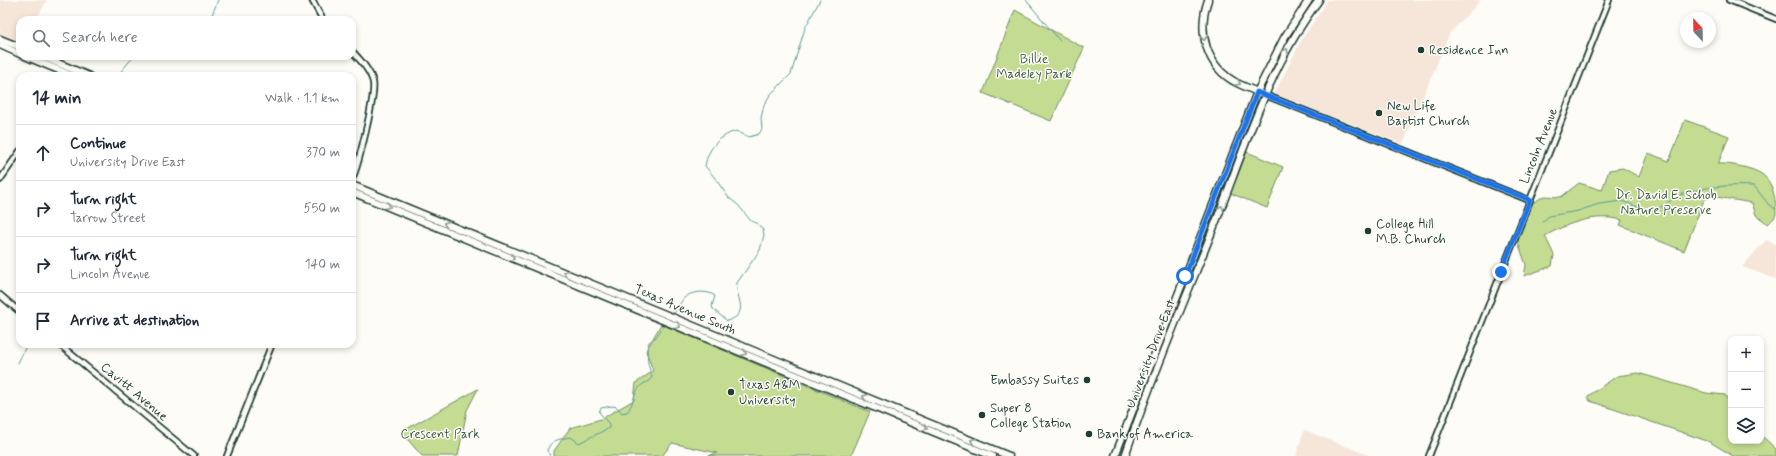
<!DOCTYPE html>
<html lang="en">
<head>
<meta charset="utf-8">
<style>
	:root { --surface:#fff; --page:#f6f6f7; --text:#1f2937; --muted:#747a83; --line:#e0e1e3 }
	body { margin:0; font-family:Mynerve,sans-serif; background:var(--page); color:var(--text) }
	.controls { position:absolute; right:12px; bottom:12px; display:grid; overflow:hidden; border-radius:8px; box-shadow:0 2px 6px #0003 }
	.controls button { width:36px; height:36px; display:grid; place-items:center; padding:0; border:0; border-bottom:1px solid var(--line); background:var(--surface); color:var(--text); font:20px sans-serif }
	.compass { position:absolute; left:1680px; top:12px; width:36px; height:36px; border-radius:50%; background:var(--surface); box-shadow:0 2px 6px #0003; rotate:338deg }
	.stop { position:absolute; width:12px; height:12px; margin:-9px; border:3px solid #1a73e8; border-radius:50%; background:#fff }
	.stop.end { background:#1a73e8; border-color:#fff; box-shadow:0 1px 4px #0008 }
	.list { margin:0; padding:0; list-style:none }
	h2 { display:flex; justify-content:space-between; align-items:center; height:52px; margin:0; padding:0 16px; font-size:17px }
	h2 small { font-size:13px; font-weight:400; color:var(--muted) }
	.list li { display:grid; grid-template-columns:26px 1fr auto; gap:12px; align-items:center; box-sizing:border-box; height:56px; padding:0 16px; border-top:1px solid var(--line) }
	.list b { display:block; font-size:15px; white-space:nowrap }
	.list p { margin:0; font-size:13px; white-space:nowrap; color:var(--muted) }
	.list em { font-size:13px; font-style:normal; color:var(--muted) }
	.icon { flex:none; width:22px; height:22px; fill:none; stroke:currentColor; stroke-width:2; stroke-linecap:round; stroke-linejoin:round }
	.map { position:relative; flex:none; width:1776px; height:456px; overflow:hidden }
	.search { position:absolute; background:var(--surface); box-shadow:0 2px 6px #0003; left:16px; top:16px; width:340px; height:44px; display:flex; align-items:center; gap:10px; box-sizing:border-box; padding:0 14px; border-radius:12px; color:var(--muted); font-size:15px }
	.panel { position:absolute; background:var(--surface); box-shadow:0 2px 6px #0003; left:16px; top:72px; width:340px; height:276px; border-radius:12px }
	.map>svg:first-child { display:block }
	.built { fill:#f6e6da }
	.green { fill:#c3dc92; stroke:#718c63 }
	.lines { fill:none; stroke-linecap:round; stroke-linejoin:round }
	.stream { stroke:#5d9a99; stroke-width:1 }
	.minor-casing { stroke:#1f3d34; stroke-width:8 }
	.major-casing { stroke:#1f3d34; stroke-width:9 }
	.minor { stroke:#fdfcf7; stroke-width:4.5 }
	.major { stroke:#fdfcf7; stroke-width:6 }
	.oneway { stroke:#8e9c96 }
	.route { stroke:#1a73e8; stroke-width:5 }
	.poi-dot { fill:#1f3d34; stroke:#fdfcf7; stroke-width:1.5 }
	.labels { text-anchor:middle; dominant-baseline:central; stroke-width:3; stroke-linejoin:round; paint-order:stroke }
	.poi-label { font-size:13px; fill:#1f3d34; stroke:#fdfcf7; text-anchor:start }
	.park-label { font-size:13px; fill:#405d47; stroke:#fdfcf7 }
	.street-label { font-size:13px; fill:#1f3d34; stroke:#fdfcf7 }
</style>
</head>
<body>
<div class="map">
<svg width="1776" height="456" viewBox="0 0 1776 456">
	<rect width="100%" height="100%" fill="#fdfcf7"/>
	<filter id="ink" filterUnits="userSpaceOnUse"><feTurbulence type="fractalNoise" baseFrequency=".025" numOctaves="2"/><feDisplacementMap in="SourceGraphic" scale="8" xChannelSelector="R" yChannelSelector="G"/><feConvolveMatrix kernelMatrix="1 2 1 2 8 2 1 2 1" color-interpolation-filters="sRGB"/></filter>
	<g filter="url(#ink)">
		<g class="built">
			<path d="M 0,0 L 47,0 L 36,20 L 20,20 L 20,43 L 0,35 Z"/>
			<path d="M 1328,0 L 1481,0 L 1450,33 L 1403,144 L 1274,94 L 1302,39 Z"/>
			<path d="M 1766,240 L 1776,244 L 1776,279 L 1742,267 Z"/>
			<path d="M 1304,430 L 1371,456 L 1296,456 Z"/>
		</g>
		<g class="green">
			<path d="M 1015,10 L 1084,48 L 1051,121 L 983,93 Z"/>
			<path d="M 1685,120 L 1729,136 L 1718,164 C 1729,163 1754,168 1763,175 C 1774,184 1776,201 1776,214 C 1775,218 1771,221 1768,224 L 1756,215 L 1752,203 L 1711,196 L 1704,200 L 1684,251 L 1620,225 L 1622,220 C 1595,213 1568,223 1545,236 L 1554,255 L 1552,266 L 1524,276 L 1526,265 L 1518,242 L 1523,223 L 1531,204 L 1544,196 L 1561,197 L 1579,183 L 1602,190 L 1609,170 L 1623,168 L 1639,177 L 1648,153 L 1669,161 Z"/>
			<path d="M 1247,152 L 1283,167 L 1267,208 L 1230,193 Z"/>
			<path d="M 661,324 L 870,412 L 851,456 L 708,456 L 717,453 L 672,443 L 662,456 L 554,456 L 554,451 L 570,428 L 601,419 L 634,400 L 636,383 L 653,371 L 646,351 Z"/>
			<path d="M 1638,373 L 1706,393 L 1725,395 L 1731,404 L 1731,441 L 1761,441 L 1761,435 L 1776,449 L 1776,456 L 1733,456 L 1710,442 L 1590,401 L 1588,398 L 1588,396 L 1617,376 Z"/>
			<path d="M 478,389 L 467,410 L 458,456 L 422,456 L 401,432 Z"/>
		</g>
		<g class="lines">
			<g class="stream">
				<path d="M 1026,0 L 1060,41"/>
				<path d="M 210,20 L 218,0"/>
				<path d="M 117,76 L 134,56"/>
				<path d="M 1542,222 L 1549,216 L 1578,211 L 1599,204 L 1622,201 L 1651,212 C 1663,207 1674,197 1686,193 C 1707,186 1731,185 1754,186 L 1769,205 L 1776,209"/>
				<path d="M 673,314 C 679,308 680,302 684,298 C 691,291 708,290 715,296 L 712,306 L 713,309 L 727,321 C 752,314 734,295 737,283 L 760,250 L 764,235 L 763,230 L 757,223 L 751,221 L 738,205 L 728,197 L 715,178 L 705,166 C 708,148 719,136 736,131 L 749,137 L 759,134 L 762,129 L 761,118 L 764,105 L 770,95 L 791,74 L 805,28 L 820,0"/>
				<path d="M 18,363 L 27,344"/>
				<path d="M 1138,369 L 1144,369"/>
				<path d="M 550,456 L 547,450 C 551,439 561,439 571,437 L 579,443 L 609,428 L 609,424 L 599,412 L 601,408 L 612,406 L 617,407 L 622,413 L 627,412 C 633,405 633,397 638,389 C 641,383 649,383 652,377 L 648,364 L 647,348 L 649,342 L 656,337 L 664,325"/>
			</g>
			<defs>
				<g id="minor">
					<path d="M 312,0 L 323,20"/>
					<path d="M 1729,0 L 1776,19"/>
					<path d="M 352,51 C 360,60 370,70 373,82 C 376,95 358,167 352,179"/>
					<path d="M 1265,95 L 1529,200"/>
					<path d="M 0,180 L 20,151"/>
					<path d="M 0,295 L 20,312"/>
					<path d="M 59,344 L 194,456"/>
					<path d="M 227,456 L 272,344"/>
					<path d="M 1429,456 L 1609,0"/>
				</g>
				<g id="major">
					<path d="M 1208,0 C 1197,32 1206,67 1237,83 C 1245,87 1253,90 1260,93"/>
					<path d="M 0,39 L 20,47"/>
					<path d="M 0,45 L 20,54"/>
					<path d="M 25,56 L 73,76"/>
					<path d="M 41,56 L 89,76"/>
					<path d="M 352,185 L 1009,456"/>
					<path d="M 352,192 L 992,456"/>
					<path d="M 1115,456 L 1257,92 L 1284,38 L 1309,0"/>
					<path d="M 1125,456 C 1152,376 1186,298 1217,219 C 1246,144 1270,65 1319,0"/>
				</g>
			</defs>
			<use href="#minor" class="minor-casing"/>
			<use href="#major" class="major-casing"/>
			<use href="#minor" class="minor"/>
			<use href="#major" class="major"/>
		</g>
		<defs><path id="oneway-chevron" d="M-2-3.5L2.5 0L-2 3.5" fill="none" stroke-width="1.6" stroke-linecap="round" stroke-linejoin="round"/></defs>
		<g class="oneway">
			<use href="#oneway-chevron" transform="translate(1204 38) rotate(79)"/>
			<use href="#oneway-chevron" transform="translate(1286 51) rotate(-61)"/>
			<use href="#oneway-chevron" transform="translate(1238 83) rotate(28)"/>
			<use href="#oneway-chevron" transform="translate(388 206) rotate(22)"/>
			<use href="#oneway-chevron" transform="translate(1221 208) rotate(-69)"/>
			<use href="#oneway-chevron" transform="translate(446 224) rotate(-158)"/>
			<use href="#oneway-chevron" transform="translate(512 258) rotate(23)"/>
			<use href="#oneway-chevron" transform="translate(566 273) rotate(-158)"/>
			<use href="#oneway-chevron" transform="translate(678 326) rotate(22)"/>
			<use href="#oneway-chevron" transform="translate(744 353) rotate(23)"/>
			<use href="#oneway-chevron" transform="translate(865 397) rotate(-158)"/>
			<use href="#oneway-chevron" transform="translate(925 428) rotate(22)"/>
			<use href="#oneway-chevron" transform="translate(973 441) rotate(-158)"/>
		</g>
	</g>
	<g class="lines" filter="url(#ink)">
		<path class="route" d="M 1185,276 L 1257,92 L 1530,200 L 1501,272"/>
	</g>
	<g class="poi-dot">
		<circle cx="1421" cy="50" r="4"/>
		<circle cx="1379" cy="113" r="4"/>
		<circle cx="1368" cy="231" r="4"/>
		<circle cx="1087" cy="380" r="4"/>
		<circle cx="731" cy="392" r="4"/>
		<circle cx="982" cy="415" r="4"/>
		<circle cx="1089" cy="434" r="4"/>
	</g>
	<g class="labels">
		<g class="poi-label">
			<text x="1429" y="50">Residence Inn</text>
			<text x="1387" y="106">New Life<tspan x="1387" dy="15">Baptist Church</tspan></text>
			<text x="1376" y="224">College Hill<tspan x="1376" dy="15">M.B. Church</tspan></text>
			<text x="1079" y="380" text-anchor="end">Embassy Suites</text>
			<text x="739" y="385">Texas A&amp;M<tspan x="739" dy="15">University</tspan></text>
			<text x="990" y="408">Super 8<tspan x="990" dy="15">College Station</tspan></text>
			<text x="1097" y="434">Bank of America</text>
		</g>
		<g class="park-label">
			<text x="1034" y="59">Billie<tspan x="1034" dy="15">Madeley Park</tspan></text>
			<text x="1666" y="195">Dr. David E. Schob<tspan x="1666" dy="15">Nature Preserve</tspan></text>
			<text x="440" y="434">Crescent Park</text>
		</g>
		<g class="street-label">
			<text transform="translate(1539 146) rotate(-68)">Lincoln Avenue</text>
			<text transform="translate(685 310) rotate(23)">Texas Avenue South</text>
			<text transform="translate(1151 354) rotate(-69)">University Drive East</text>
			<text transform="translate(134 392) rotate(40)">Cavitt Avenue</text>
		</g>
	</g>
</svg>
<div class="controls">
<button>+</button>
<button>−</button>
<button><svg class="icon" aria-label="layers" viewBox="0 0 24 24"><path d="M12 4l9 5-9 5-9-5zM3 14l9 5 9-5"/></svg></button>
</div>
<svg class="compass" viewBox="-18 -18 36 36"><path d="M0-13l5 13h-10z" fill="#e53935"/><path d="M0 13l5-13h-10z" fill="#747a83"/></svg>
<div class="stop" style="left:1185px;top:276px"></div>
<div class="stop end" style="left:1501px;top:272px"></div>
<div class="search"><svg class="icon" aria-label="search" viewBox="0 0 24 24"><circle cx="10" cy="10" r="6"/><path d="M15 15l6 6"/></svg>Search here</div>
<section class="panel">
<h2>14 min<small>Walk · 1.1 km</small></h2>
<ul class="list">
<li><svg class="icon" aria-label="ahead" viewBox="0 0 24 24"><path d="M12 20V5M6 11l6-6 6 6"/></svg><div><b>Continue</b><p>University Drive East</p></div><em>370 m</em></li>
<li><svg class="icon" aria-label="right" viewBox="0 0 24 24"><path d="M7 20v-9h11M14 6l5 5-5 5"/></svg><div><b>Turn right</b><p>Tarrow Street</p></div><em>550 m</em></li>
<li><svg class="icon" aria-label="right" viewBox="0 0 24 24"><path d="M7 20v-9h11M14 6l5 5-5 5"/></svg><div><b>Turn right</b><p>Lincoln Avenue</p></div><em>140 m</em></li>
<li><svg class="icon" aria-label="arrive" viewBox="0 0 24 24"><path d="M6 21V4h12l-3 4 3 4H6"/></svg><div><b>Arrive at destination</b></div></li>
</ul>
</section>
</div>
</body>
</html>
